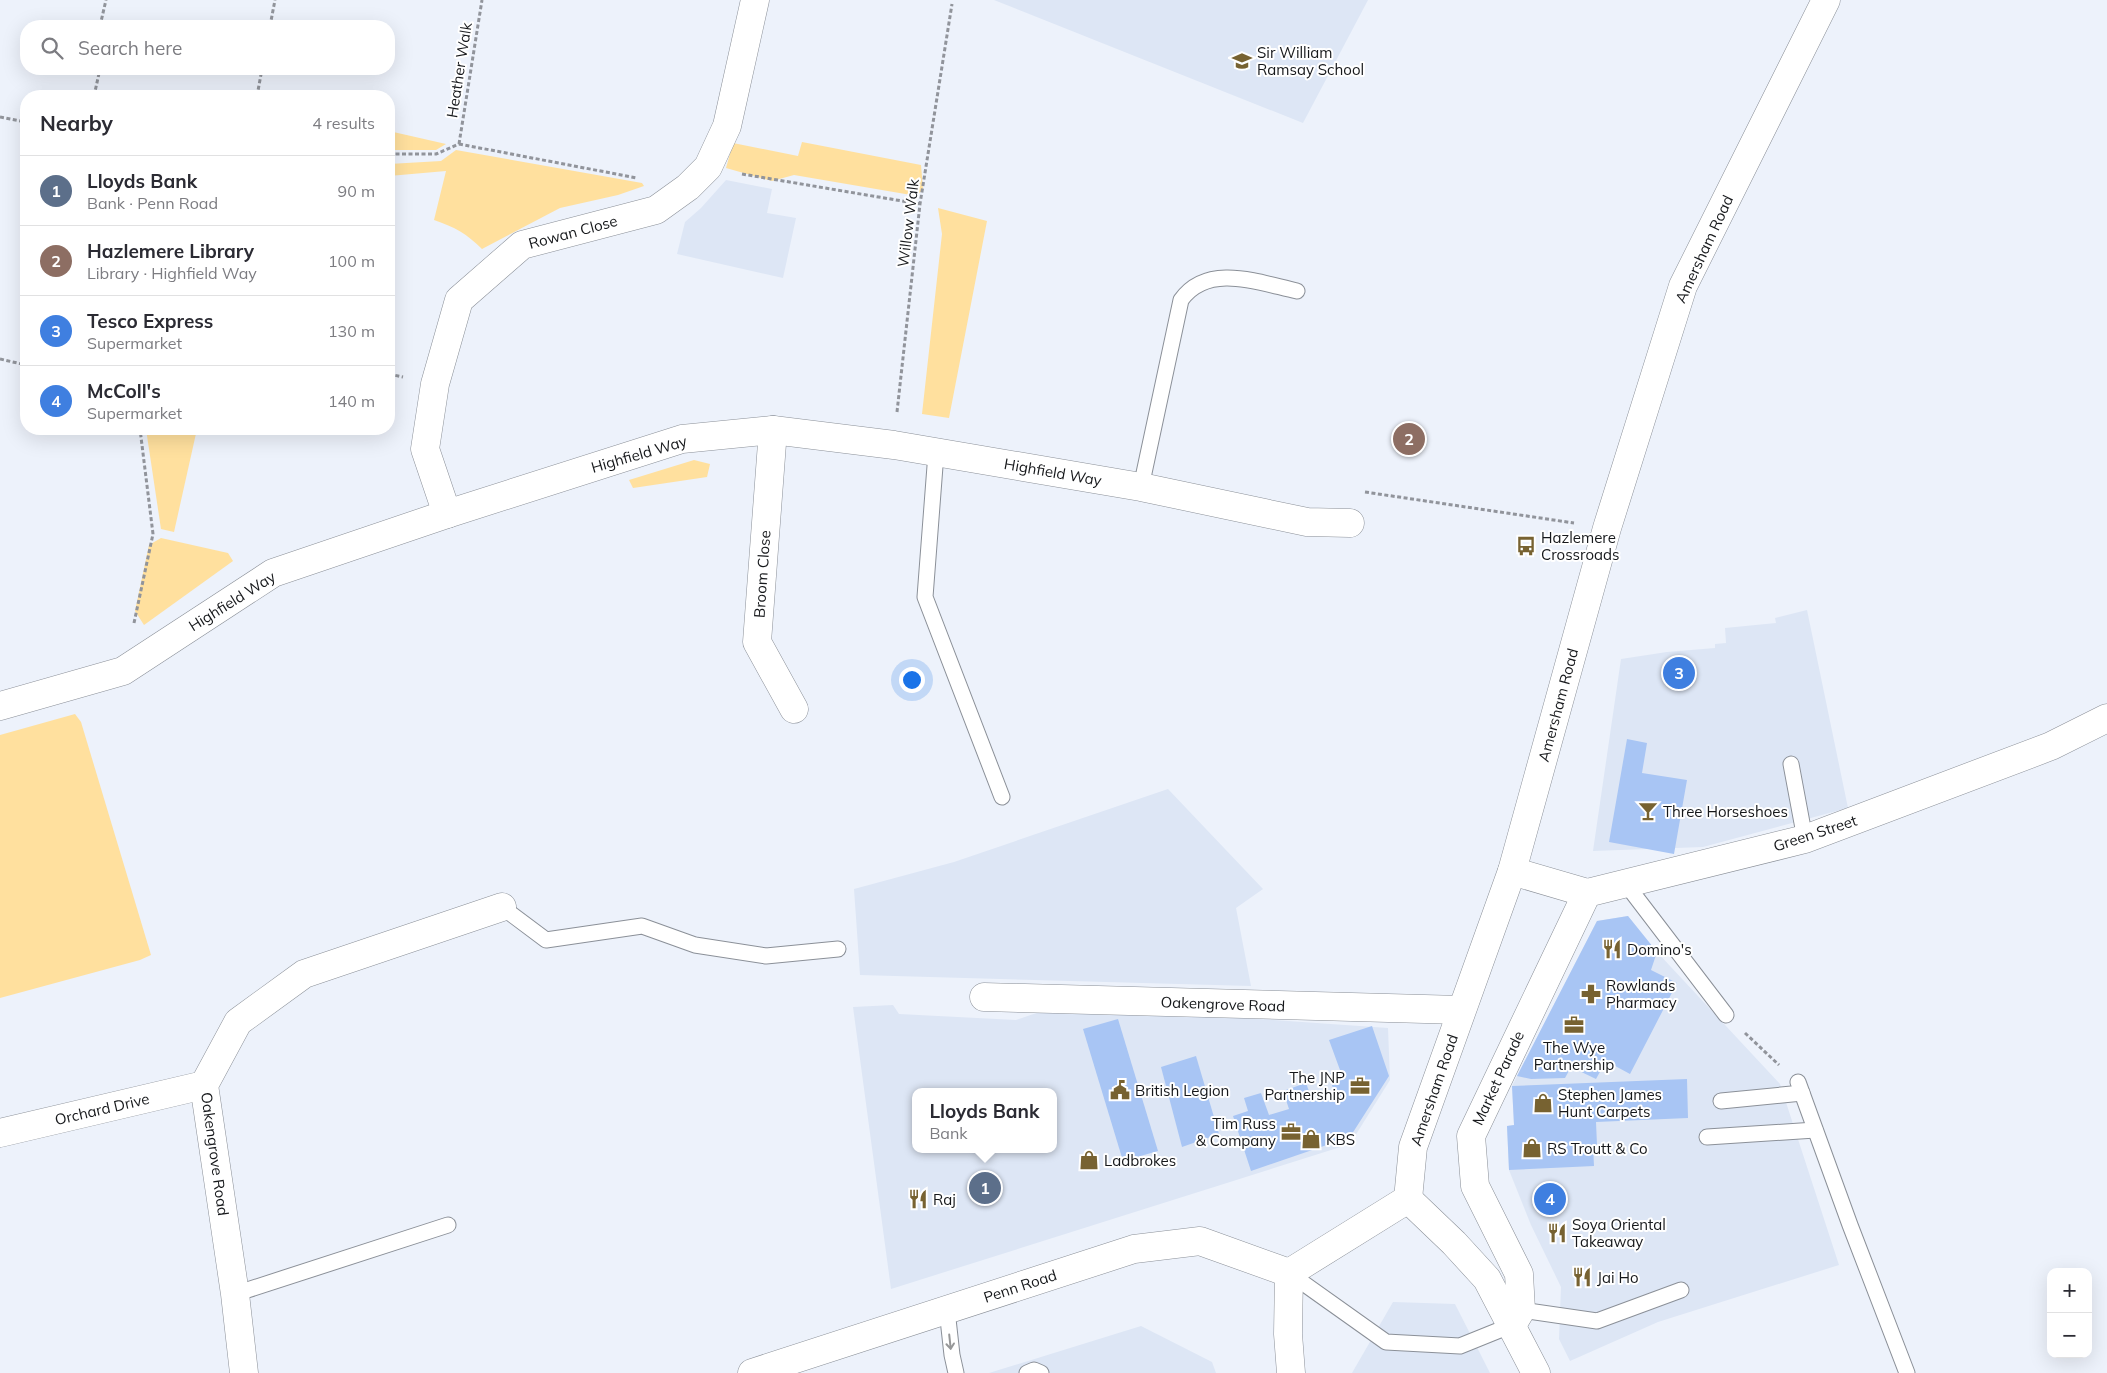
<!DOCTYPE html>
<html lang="en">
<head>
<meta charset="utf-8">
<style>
	:root { --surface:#fff; --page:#f2f2f3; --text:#2b2b33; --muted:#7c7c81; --line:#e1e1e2; --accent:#2563eb }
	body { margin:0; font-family:Mulish,sans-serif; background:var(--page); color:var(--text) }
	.controls { position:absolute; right:15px; bottom:15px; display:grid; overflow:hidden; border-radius:10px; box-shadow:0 5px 20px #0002 }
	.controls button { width:45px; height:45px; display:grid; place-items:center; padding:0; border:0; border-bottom:1px solid var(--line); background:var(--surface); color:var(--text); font:25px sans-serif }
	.you { position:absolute; left:911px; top:679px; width:18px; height:18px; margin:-12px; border:4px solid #fff; border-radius:50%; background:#1a73e8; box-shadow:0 0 0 8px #1a73e833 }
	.badge { display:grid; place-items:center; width:32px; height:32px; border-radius:50%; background:var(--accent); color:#fff; font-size:16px; font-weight:700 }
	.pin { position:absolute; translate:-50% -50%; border:2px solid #fff; box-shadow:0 1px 5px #0006 }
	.popup { position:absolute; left:912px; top:1088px; width:145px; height:65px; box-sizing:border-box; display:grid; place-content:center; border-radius:10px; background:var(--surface); filter:drop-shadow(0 1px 4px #0005); font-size:16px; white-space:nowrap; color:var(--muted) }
	.popup b { font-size:19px; color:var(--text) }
	.popup::after { content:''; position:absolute; left:50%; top:100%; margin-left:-10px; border:10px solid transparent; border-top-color:var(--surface) }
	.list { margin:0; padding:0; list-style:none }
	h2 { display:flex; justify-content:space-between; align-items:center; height:65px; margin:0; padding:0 20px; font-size:21px }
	h2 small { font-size:16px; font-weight:400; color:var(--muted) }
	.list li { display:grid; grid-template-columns:32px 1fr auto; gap:15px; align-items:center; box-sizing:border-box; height:70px; padding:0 20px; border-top:1px solid var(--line) }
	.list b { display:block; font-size:19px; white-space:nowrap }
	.list p { margin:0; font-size:16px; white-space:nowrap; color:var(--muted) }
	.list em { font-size:16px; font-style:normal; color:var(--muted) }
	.icon { flex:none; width:28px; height:28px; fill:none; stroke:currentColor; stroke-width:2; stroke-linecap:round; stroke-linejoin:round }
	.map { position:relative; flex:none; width:2107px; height:1373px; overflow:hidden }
	.search { position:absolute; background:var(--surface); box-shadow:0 5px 20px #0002; left:20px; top:20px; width:375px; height:55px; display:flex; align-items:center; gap:12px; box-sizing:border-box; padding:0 18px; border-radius:20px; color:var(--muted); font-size:19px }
	.panel { position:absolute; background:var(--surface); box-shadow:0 5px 20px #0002; left:20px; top:90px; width:375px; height:345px; border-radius:20px }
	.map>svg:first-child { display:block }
	.built { fill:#dde6f5; fill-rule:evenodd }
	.green { fill:#ffe09e }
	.building { fill:#a8c5f4 }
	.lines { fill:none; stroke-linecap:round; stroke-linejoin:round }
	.service-casing { stroke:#8b9098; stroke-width:17 }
	.minor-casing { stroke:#8b9098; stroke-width:29 }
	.tertiary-casing { stroke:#8b9098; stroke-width:29 }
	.secondary-casing { stroke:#8b9098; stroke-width:29 }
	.primary-casing { stroke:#8b9098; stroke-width:29 }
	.path { stroke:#91949b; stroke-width:3; stroke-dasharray:4 2.5; stroke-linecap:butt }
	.service { stroke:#fff; stroke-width:15 }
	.minor { stroke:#fff; stroke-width:28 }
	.tertiary { stroke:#fff; stroke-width:28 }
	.secondary { stroke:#fff; stroke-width:28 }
	.primary { stroke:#fff; stroke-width:28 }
	.oneway { stroke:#969798 }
	.labels { text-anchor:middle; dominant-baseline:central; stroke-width:4; stroke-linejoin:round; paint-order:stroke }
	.poi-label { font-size:15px; fill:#16181b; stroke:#fff; text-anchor:start }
	.street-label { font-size:15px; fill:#16181b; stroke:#fff }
</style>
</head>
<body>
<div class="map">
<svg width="2107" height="1373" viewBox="0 0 2107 1373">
	<rect width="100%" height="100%" fill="#edf2fb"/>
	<g class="built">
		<path d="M 994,0 L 1368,0 L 1303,123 Z"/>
		<path d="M 726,180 L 772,189 L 767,213 L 796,218 L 783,278 L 677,254 L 685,222 L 701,208 Z"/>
		<path d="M 1807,610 L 1848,808 L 1703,847 L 1593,851 L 1621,659 L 1667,652 L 1715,648 L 1715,644 L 1726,643 L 1725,628 L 1776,623 L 1775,618 Z"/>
		<path d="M 1168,789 L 1263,889 L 1236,908 L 1251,986 L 860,975 L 854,889 L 954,862 Z"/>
		<path d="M 1628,916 L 1657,952 L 1780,1084 L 1839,1265 L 1658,1322 L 1570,1361 L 1559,1339 L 1561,1287 L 1531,1225 L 1509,1170 L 1507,1126 L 1514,1125 L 1512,1086 L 1597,921 Z"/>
		<path d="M 893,1005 L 899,1014 L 1016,1020 L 1060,1005 L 1388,1028 L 1390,1080 L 1350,1144 L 891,1289 L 853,1007 ZM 916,1092 L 1054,1092 L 1054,1149 L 916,1149 Z"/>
		<path d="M 1393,1302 L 1455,1304 L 1490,1373 L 1352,1373 Z"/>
		<path d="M 1141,1326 L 1212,1362 L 1216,1373 L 989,1373 Z"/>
	</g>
	<g class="green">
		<path d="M 389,131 L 446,144 L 436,150 L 389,150 Z"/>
		<path d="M 802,142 L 921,165 L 923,189 L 917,196 L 794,175 L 772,181 L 726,168 L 733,143 L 798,156 Z"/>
		<path d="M 456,150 L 642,183 L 644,186 L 618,195 L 560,208 L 482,249 C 467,234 455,227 434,220 L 446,171 L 389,176 L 389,164 L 441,161 Z"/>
		<path d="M 938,208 L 987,221 L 949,418 L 922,414 L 942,234 Z"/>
		<path d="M 146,429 L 197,429 L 174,532 L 161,529 Z"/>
		<path d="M 694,460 L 710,464 L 707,477 L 633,488 L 629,480 Z"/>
		<path d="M 161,538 L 228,553 L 233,561 L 144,625 L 135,611 L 149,545 Z"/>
		<path d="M 75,714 L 81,722 L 151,955 L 140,960 L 0,998 L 0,735 Z"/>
	</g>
	<g class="building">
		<path d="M 1627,739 L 1647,743 L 1642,773 L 1687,780 L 1674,854 L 1609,842 Z"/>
		<path d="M 1628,916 L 1657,952 L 1651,970 L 1677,983 L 1630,1074 L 1606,1061 L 1596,1079 L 1571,1067 L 1565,1078 L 1531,1079 L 1517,1076 L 1597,921 Z"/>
		<path d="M 1118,1019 L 1158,1151 L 1123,1161 L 1083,1029 Z"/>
		<path d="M 1372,1026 L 1389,1076 L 1350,1137 L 1251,1171 L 1233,1116 L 1248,1111 L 1244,1098 L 1261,1093 L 1269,1115 L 1289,1109 L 1283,1091 L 1306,1083 L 1313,1102 L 1335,1094 L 1328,1074 L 1340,1070 L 1329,1040 Z"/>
		<path d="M 1196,1056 L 1219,1134 L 1182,1147 L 1161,1067 Z"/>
		<path d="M 1687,1079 L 1688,1118 L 1596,1122 L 1597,1145 L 1593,1146 L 1594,1166 L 1509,1170 L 1507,1126 L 1514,1125 L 1512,1086 Z"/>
	</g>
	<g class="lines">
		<defs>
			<g id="service">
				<path d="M 936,453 L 925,597 L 1002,797"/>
				<path d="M 1141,487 L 1181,300 C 1208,262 1260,283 1297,291"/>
				<path d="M 1791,764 L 1805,839"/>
				<path d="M 1626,884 L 1726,1015"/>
				<path d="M 502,907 L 546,940 L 642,926 L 695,945 L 766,956 L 838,949"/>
				<path d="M 1798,1082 L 1850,1225 L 1907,1373"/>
				<path d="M 1721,1101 L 1802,1093"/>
				<path d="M 1707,1137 L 1815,1130"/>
				<path d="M 1289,1273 L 1386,1342 L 1460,1346 L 1512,1325"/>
				<path d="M 235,1294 L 448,1225"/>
				<path d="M 947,1310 L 952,1355 L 956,1373"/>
				<path d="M 1521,1310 L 1597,1321 L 1681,1290"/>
				<path d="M 1027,1373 L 1034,1370 L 1041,1373"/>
			</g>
			<g id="minor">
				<path d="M 773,430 L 757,642 L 794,709"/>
				<path d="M 447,514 L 425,449 L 435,384 L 459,300 L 522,245 L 656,210 L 688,187 L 708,167 L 727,126 L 755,0"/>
				<path d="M 0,706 L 123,671 L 273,573 L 447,514 L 682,439 L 773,430 L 894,445 L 1141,487 L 1307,522 L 1350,523"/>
				<path d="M 1512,871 L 1587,893 L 1805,839 L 2051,746 L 2107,718"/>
				<path d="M 984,997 L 1461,1010"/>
				<path d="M 0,1133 L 204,1085"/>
				<path d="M 1512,1325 L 1521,1310 L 1519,1274 L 1475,1186 L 1471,1136 L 1587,893"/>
				<path d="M 244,1373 L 235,1294 L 204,1085 L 238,1022 L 304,974 L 502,907"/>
			</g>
			<path id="tertiary" d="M 1408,1199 L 1454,1243 L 1487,1279 L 1536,1373"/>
			<path id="secondary" d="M 752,1373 L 1134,1249 L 1200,1241 L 1289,1273"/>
			<path id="primary" d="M 1291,1373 L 1288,1334 L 1289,1273 L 1408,1199 L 1413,1147 L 1512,871 L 1607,528 L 1683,286 L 1826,0"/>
		</defs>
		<use href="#service" class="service-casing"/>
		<use href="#minor" class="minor-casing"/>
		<use href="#tertiary" class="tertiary-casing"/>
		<use href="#secondary" class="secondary-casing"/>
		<use href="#primary" class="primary-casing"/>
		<g class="path">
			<path d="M 100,26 L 106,0"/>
			<path d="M 270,26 L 275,0"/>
			<path d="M 94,96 L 100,69"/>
			<path d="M 257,96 L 262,69"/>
			<path d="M 0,117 L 26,122"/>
			<path d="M 459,144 L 637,178"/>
			<path d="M 459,144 L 482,0"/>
			<path d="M 389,154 L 436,154 L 459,144"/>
			<path d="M 742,174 L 920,204"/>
			<path d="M 0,359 L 26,365"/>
			<path d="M 389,374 L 403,377"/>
			<path d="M 897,412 L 920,204 L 952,4"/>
			<path d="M 1365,492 L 1574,523"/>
			<path d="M 134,623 L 153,534 L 140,429"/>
			<path d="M 1745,1033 L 1779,1065"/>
		</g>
		<use href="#service" class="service"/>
		<use href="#minor" class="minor"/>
		<use href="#tertiary" class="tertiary"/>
		<use href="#secondary" class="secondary"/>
		<use href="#primary" class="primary"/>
	</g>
	<defs><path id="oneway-shaft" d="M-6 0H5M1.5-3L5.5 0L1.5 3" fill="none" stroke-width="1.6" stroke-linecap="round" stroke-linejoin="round" transform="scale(1.25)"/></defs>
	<use class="oneway" href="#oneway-shaft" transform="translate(950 1342) rotate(84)"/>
	<defs>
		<symbol id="school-bare" viewBox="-9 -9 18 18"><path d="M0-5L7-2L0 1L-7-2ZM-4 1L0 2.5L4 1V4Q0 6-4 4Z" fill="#776231" stroke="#fff" stroke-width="2.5" paint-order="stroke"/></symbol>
		<symbol id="bus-bare" viewBox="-9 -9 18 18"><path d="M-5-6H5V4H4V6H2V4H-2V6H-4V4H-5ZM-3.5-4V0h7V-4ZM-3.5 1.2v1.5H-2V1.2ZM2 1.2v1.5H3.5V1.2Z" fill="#776231" stroke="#fff" stroke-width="2.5" paint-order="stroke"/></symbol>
		<symbol id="bar-bare" viewBox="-9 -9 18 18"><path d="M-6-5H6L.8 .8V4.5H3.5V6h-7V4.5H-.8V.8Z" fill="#776231" stroke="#fff" stroke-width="2.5" paint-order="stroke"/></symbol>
		<symbol id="restaurant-bare" viewBox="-9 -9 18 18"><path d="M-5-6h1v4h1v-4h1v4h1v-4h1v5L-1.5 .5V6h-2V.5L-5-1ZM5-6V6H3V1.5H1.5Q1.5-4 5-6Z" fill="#776231" stroke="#fff" stroke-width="2.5" paint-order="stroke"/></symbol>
		<symbol id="pharmacy-bare" viewBox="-9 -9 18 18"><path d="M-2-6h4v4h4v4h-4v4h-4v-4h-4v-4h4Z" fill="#776231" stroke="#fff" stroke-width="2.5" paint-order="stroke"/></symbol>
		<symbol id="office-bare" viewBox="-9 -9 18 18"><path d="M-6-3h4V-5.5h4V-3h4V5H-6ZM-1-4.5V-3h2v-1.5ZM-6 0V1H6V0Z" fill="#776231" stroke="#fff" stroke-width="2.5" paint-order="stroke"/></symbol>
		<symbol id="civic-bare" viewBox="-9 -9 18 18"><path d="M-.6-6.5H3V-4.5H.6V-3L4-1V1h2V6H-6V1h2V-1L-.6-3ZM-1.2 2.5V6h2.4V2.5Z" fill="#776231" stroke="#fff" stroke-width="2.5" paint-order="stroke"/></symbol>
		<symbol id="shop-bare" viewBox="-9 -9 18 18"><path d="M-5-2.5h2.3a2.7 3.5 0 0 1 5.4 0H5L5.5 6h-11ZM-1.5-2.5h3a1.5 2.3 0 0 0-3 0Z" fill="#776231" stroke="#fff" stroke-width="2.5" paint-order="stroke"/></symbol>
	</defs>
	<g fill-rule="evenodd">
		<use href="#school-bare" x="1228" y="47" width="28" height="28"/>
		<use href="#bus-bare" x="1512" y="532" width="28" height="28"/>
		<use href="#bar-bare" x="1634" y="797" width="28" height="28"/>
		<use href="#restaurant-bare" x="1598" y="935" width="28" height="28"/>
		<use href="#pharmacy-bare" x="1577" y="980" width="28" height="28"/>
		<use href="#office-bare" x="1560" y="1011" width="28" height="28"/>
		<use href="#office-bare" x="1346" y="1072" width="28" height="28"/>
		<use href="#civic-bare" x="1106" y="1076" width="28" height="28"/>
		<use href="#shop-bare" x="1529" y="1089" width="28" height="28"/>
		<use href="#office-bare" x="1277" y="1118" width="28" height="28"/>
		<use href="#shop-bare" x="1297" y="1125" width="28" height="28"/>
		<use href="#shop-bare" x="1518" y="1134" width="28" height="28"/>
		<use href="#shop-bare" x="1075" y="1146" width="28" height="28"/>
		<use href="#restaurant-bare" x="904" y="1185" width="28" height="28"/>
		<use href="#restaurant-bare" x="1543" y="1219" width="28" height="28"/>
		<use href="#restaurant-bare" x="1568" y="1263" width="28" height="28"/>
	</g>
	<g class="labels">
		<g class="poi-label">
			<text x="1257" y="52">Sir William<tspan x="1257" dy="17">Ramsay School</tspan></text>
			<text x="1541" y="537">Hazlemere<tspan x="1541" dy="17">Crossroads</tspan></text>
			<text x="1663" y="811">Three Horseshoes</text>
			<text x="1627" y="949">Domino's</text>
			<text x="1606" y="985">Rowlands<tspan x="1606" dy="17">Pharmacy</tspan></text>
			<text x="1574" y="1047" text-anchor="middle">The Wye<tspan x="1574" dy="17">Partnership</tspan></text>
			<text x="1345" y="1077" text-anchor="end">The JNP<tspan x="1345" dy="17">Partnership</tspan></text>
			<text x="1135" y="1090">British Legion</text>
			<text x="1558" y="1094">Stephen James<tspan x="1558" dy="17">Hunt Carpets</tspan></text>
			<text x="1276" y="1123" text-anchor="end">Tim Russ<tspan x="1276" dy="17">&amp; Company</tspan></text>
			<text x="1326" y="1139">KBS</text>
			<text x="1547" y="1148">RS Troutt &amp; Co</text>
			<text x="1104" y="1160">Ladbrokes</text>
			<text x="933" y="1199">Raj</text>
			<text x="1572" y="1224">Soya Oriental<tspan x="1572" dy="17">Takeaway</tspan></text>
			<text x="1597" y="1277">Jai Ho</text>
		</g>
		<g class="street-label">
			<text transform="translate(459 70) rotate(-81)">Heather Walk</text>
			<text transform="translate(908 223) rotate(-83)">Willow Walk</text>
			<text transform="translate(573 232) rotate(-15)">Rowan Close</text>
			<text transform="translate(1704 249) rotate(-65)">Amersham Road</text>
			<text transform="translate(639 454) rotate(-16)">Highfield Way</text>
			<text transform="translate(1053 472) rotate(10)">Highfield Way</text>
			<text transform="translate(762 574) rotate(-86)">Broom Close</text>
			<text transform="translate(232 601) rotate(-32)">Highfield Way</text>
			<text transform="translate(1558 705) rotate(-75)">Amersham Road</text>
			<text transform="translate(1815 833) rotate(-18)">Green Street</text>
			<text transform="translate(1223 1004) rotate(2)">Oakengrove Road</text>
			<text transform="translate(1498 1078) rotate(-65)">Market Parade</text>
			<text transform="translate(1434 1090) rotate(-71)">Amersham Road</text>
			<text transform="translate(102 1109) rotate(-13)">Orchard Drive</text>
			<text transform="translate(215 1154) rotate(82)">Oakengrove Road</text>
			<text transform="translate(1020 1286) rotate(-18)">Penn Road</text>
		</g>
	</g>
</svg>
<div class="controls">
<button>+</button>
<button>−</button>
</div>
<div class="you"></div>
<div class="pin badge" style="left:985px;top:1188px;background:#5c6f8a">1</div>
<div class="popup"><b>Lloyds Bank</b>Bank</div>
<div class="pin badge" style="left:1409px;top:439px;background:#8d6e63">2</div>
<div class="pin badge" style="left:1679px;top:673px;background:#3f7fe0">3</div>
<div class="pin badge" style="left:1550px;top:1199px;background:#3f7fe0">4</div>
<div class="search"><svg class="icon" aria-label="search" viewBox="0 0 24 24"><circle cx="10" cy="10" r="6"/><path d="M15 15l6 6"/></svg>Search here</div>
<section class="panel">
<h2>Nearby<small>4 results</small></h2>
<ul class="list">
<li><span class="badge" style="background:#5c6f8a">1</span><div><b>Lloyds Bank</b><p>Bank · Penn Road</p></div><em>90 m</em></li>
<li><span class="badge" style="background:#8d6e63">2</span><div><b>Hazlemere Library</b><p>Library · Highfield Way</p></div><em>100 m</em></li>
<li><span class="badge" style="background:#3f7fe0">3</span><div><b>Tesco Express</b><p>Supermarket</p></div><em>130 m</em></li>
<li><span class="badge" style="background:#3f7fe0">4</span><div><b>McColl's</b><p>Supermarket</p></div><em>140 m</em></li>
</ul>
</section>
</div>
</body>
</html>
